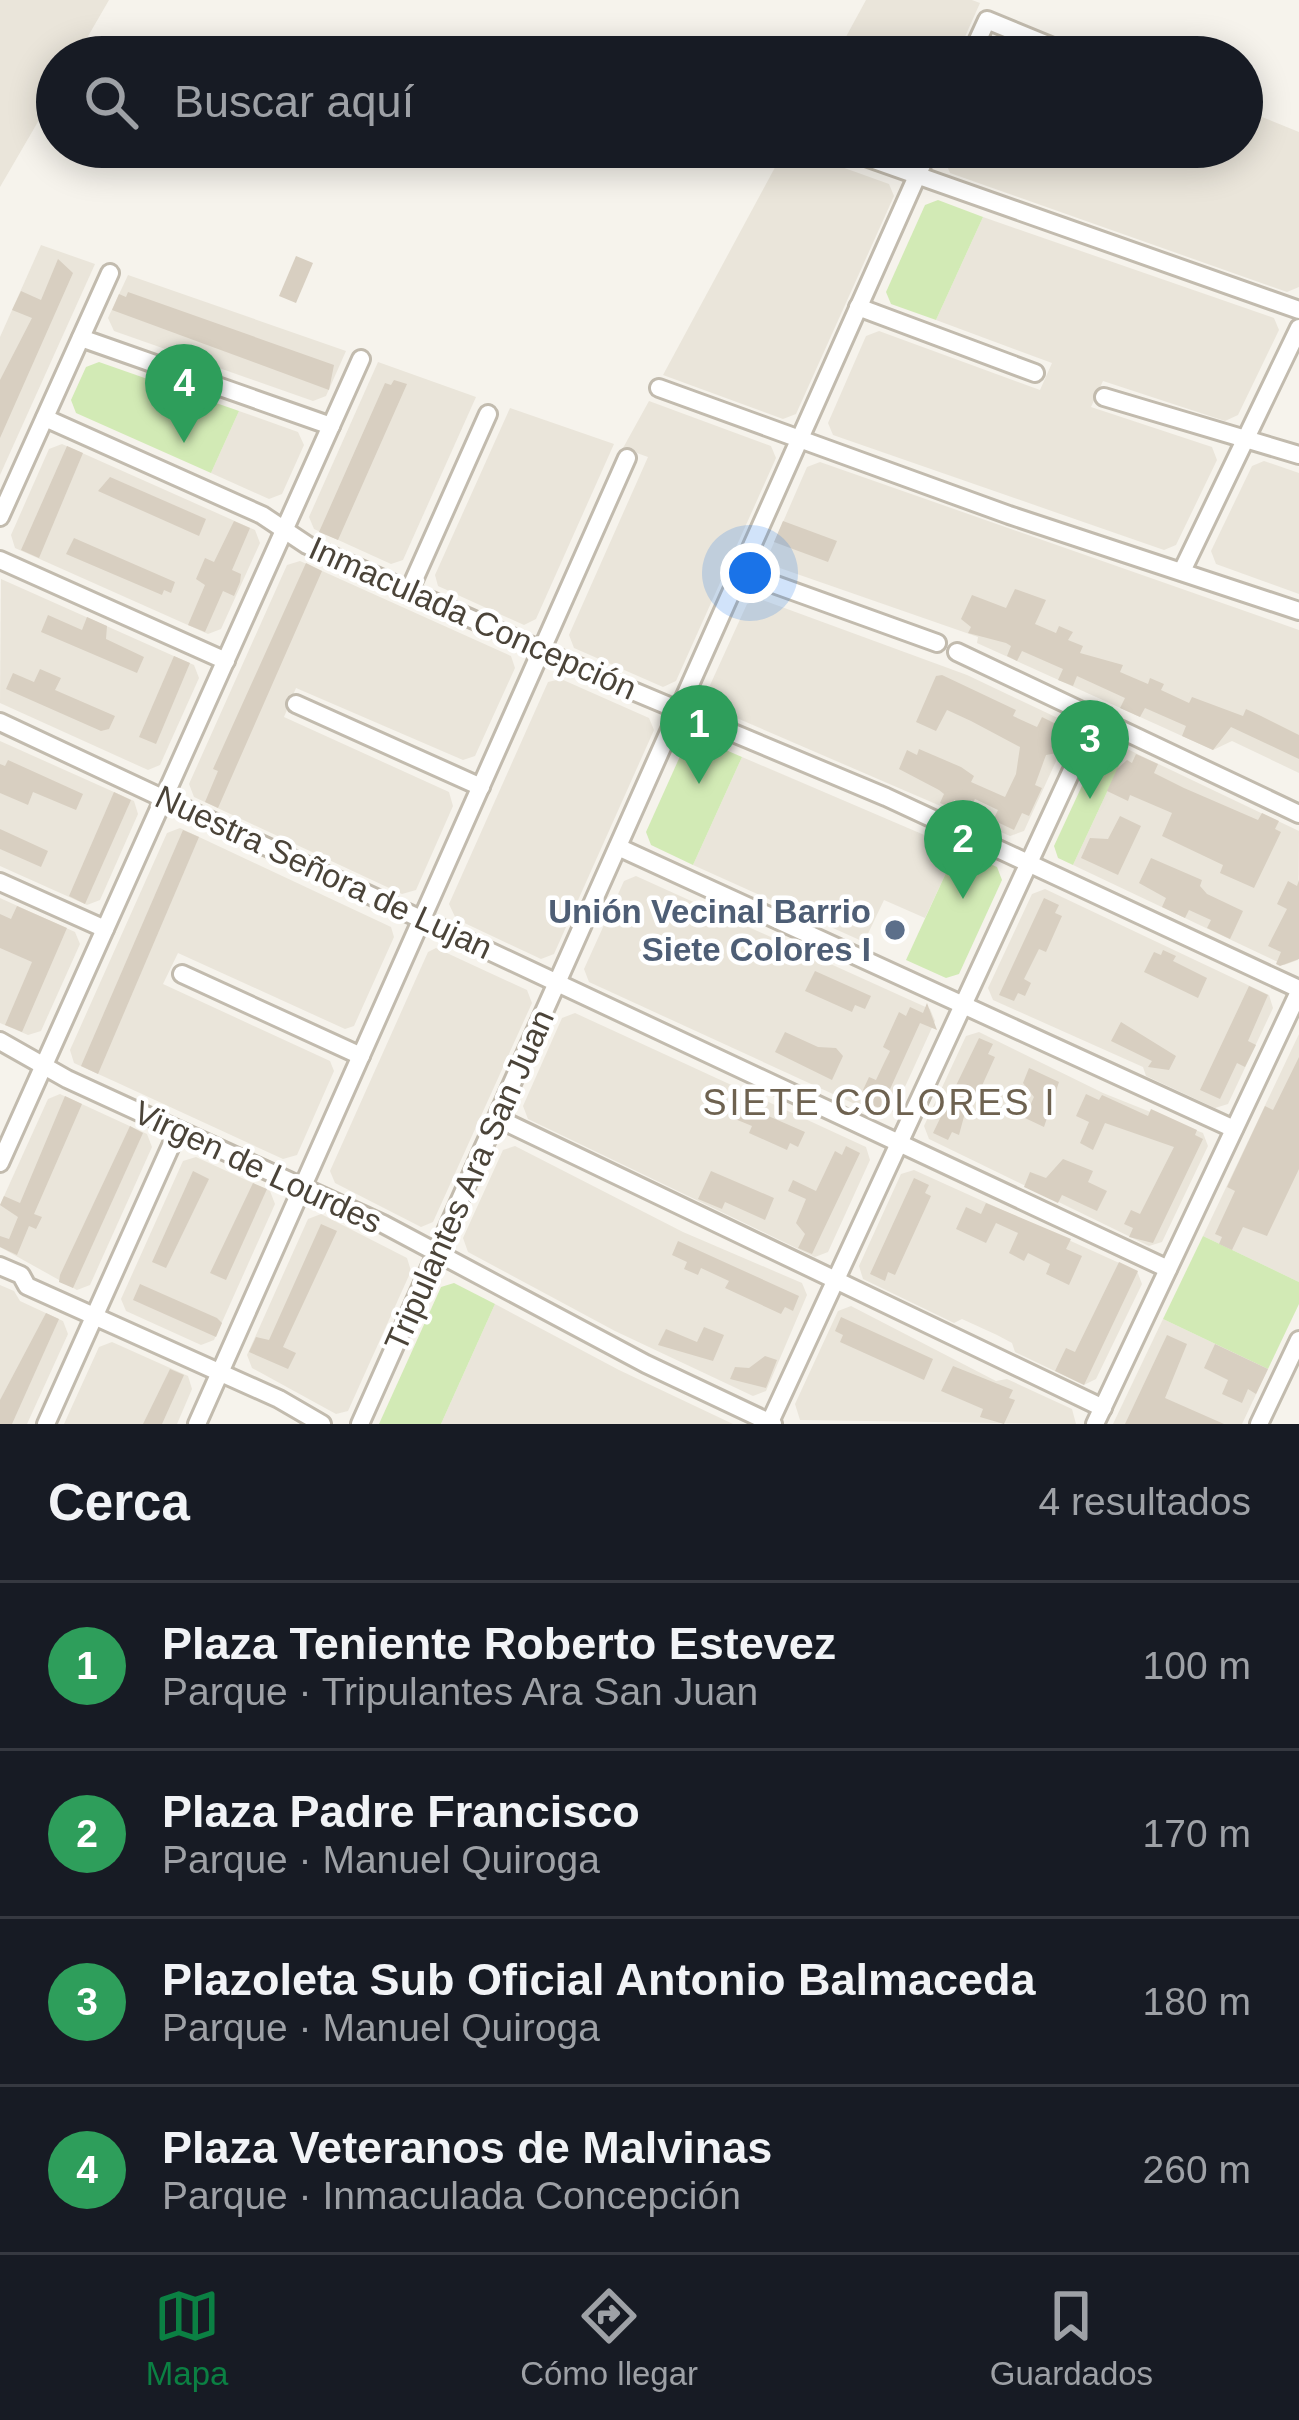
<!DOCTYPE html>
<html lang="es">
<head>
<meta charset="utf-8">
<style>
	:root { --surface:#171b24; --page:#242831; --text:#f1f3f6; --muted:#9ea1a6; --line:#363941; --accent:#0b8043 }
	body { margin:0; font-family:Helvetica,sans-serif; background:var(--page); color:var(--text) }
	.you { position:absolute; left:750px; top:573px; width:42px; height:42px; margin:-30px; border:9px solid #fff; border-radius:50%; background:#1a73e8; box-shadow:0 0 0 18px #1a73e833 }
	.badge { display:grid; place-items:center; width:78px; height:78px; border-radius:50%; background:var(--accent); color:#fff; font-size:39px; font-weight:700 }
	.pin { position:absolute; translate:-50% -99px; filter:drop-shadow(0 3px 6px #0008) }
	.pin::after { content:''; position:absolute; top:63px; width:42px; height:36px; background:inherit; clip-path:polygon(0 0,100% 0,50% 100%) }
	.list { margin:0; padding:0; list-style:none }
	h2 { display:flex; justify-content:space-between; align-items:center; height:156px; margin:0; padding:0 48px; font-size:51px }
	h2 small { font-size:39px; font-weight:400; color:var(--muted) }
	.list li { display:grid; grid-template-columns:78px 1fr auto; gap:36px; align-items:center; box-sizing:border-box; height:168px; padding:0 48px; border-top:3px solid var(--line) }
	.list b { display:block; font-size:45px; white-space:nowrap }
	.list p { margin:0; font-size:39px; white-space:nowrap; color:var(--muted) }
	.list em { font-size:39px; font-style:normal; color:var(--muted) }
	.icon { flex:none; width:66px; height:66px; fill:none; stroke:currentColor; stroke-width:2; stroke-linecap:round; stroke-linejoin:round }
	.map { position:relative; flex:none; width:1299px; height:1424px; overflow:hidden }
	.search { position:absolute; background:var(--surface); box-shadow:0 6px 30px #0003; left:36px; right:36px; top:36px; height:132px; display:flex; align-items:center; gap:30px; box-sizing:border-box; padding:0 42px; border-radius:66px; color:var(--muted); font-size:45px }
	.sheet { height:828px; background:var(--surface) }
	nav { display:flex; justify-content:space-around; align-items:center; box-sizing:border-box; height:168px; border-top:3px solid var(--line); background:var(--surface); font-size:33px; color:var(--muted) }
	nav a { display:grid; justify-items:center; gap:6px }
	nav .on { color:var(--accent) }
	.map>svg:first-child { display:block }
	.residential { fill:#eae5da }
	.green { fill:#d2eab5 }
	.building { fill:#d8cfc1 }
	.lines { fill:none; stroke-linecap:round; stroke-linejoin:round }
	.minor-casing { stroke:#c2bbae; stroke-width:22 }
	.minor { stroke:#fff; stroke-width:16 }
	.service-dot { fill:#5c6f8a; stroke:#fff; stroke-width:4.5 }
	.labels { text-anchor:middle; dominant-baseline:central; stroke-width:9; stroke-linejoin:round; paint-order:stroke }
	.street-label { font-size:33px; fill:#4b4439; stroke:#fff }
	.service-label { font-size:33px; font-weight:bold; fill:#4e5e75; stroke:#fff; text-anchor:end }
	.neighbourhood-label { font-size:36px; letter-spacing:3px; fill:#6e6250; stroke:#fff }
</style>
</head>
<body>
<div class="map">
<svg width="1299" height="1424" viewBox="0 0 1299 1424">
	<rect width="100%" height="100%" fill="#f6f3ec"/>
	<g class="residential">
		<path d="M 0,0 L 109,0 L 76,57 L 57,57 L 57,89 L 0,187 Z"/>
		<path d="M 866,0 L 972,0 L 980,3 L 956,57 L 835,57 Z"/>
		<path d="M 1242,109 L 1299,132 L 1299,287 L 1287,292 L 950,173 L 945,161 L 951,147 L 1242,147 Z"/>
		<path d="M 786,147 L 889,184 L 894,196 L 796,414 L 783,419 L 663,375 Z"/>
		<path d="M 983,217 L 1274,318 L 1279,330 L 1238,415 L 1225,421 L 1103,381 L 1091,407 L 1212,447 L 1217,460 L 1176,545 L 1164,550 L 833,435 L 828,423 L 866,336 L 879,331 L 1040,390 L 1052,363 L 936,320 Z"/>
		<path d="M 41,245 L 95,264 L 0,475 L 0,337 Z"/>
		<path d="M 128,275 L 346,351 L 326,396 L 313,401 L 114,331 L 108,318 Z"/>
		<path d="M 378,362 L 476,397 L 403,560 L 391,564 L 314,529 L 309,517 Z"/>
		<path d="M 649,401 L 771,446 L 776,458 L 676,681 L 663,687 L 574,648 L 569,635 L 648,457 L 623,448 Z"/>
		<path d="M 510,408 L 614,444 L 536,619 L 524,625 L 438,586 L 435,575 Z"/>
		<path d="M 239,411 L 298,432 L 304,445 L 282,494 L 269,499 L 211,473 Z"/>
		<path d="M 62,444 L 255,530 L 260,543 L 221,629 L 208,634 L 15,548 L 11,535 L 49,449 Z"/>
		<path d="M 1264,461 L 1299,473 L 1299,594 L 1216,564 L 1211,551 L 1252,466 Z"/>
		<path d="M 820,462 L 1299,630 L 1299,773 L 1232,741 L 1213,750 L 977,643 L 978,637 L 774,566 L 769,554 L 807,467 Z"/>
		<path d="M 300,561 L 511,656 L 515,668 L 475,756 L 463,760 L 296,688 L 284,717 L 449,792 L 453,806 L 416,890 L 402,894 L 194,797 L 189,784 L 287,565 Z"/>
		<path d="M 1,579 L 194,665 L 199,678 L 160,765 L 148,770 L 0,703 Z"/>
		<path d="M 760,599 L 967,675 L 1064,721 L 1069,733 L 1024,831 L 1010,836 L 711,707 L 706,694 L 747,604 Z"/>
		<path d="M 561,679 L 649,718 L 654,730 L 554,954 L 541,959 L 456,919 L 449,904 L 548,682 Z"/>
		<path d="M 0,741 L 134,801 L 138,814 L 100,900 L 87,905 L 0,866 Z"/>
		<path d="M 1127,749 L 1299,831 L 1298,960 L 1284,965 L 1073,865 Z"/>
		<path d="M 742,757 L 957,849 L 925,918 L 884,900 L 864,942 L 693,865 Z"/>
		<path d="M 180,828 L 391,927 L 394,937 L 354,1026 L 345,1029 L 178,953 L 163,984 L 330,1061 L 334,1071 L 297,1155 L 283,1159 L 118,1083 L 74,1063 L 70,1050 L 167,833 Z"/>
		<path d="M 636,876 L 930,1009 L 935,1021 L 894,1111 L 881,1116 L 589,982 L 584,969 L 624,881 Z"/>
		<path d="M 1045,889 L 1269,995 L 1273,1008 L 1228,1104 L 1215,1108 L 1146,1076 L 1143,1067 L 993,1000 L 988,988 L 1032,894 Z"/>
		<path d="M 0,898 L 75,932 L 80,944 L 41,1031 L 28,1035 L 0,1023 Z"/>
		<path d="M 436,948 L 527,990 L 532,1003 L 433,1222 L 421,1227 L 335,1183 L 330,1171 L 428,952 Z"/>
		<path d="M 575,1013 L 866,1147 L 870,1160 L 828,1252 L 815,1257 L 528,1119 L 523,1106 L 562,1018 Z"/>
		<path d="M 979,1032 L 1103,1093 L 1203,1133 L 1208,1146 L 1162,1242 L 1149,1246 L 929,1139 L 924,1126 L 966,1036 Z"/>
		<path d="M 1299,1034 L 1299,1282 L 1203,1236 Z"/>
		<path d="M 60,1094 L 147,1134 L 152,1147 L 90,1285 L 77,1290 L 0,1247 L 0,1205 L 48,1099 Z"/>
		<path d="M 515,1146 L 683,1232 L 802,1283 L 807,1295 L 766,1391 L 753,1396 L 615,1331 L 468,1252 L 463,1238 L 503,1150 Z"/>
		<path d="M 196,1157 L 270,1191 L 275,1204 L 214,1340 L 201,1345 L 126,1311 L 121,1299 L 183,1161 Z"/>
		<path d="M 914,1170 L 1137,1271 L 1142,1284 L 1096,1379 L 1084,1385 L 1015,1352 L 1012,1343 L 997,1335 L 962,1319 L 954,1323 L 863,1279 L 859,1266 L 901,1174 Z"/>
		<path d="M 321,1214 L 407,1258 L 411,1271 L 348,1411 L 336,1414 L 252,1368 L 247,1355 L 308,1219 Z"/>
		<path d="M 0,1285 L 14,1291 L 20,1301 L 63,1321 L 68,1334 L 27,1424 L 0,1424 Z"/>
		<path d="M 495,1304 L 619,1370 L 733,1424 L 441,1424 Z"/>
		<path d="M 851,1306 L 996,1381 L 1007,1379 L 1072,1409 L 1076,1424 L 800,1420 L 795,1404 L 838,1311 Z"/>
		<path d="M 1163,1319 L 1268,1369 L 1242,1424 L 1113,1424 Z"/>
		<path d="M 112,1342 L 188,1376 L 192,1389 L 177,1424 L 64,1424 L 99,1347 Z"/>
	</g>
	<g class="green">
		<path d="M 938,200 L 983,217 L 936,320 L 891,304 L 886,292 L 925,205 Z"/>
		<path d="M 99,362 L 239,411 L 211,473 L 76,413 L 71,400 L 86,367 Z"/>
		<path d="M 698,738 L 742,757 L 693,865 L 651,845 L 646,832 L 686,743 Z"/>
		<path d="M 1113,743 L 1127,749 L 1073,865 L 1058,858 L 1054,846 L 1100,747 Z"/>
		<path d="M 957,849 L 997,867 L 1002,880 L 959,974 L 946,978 L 906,960 Z"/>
		<path d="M 1203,1236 L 1299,1282 L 1299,1304 L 1268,1369 L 1163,1319 Z"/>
		<path d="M 454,1283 L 495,1304 L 441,1424 L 379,1424 L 441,1287 Z"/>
	</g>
	<g class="building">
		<path d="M 296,256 L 313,263 L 296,303 L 279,296 Z"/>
		<path d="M 58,259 L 73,273 L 0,438 L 0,380 L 32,318 L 12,310 L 21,291 L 41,300 Z"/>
		<path d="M 128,292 L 334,365 L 329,390 L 112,310 L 119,294 L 126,297 Z"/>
		<path d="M 394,380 L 407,384 L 338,540 L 319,532 L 385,383 L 391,385 Z"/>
		<path d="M 67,446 L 83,453 L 39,558 L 21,550 Z"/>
		<path d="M 110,477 L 206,519 L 199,536 L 98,491 Z"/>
		<path d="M 234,521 L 250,528 L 232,570 L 241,574 L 240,582 L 234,596 L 223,591 L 205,632 L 188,625 L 205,585 L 196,579 L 205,558 L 214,562 Z"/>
		<path d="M 783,521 L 837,541 L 828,562 L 774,542 Z"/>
		<path d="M 74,538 L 175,582 L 171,593 L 164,590 L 162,595 L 66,554 Z"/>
		<path d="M 306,563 L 322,571 L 218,808 L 205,802 L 218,771 L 213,769 Z"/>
		<path d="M 1015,589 L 1046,600 L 1035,624 L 1056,633 L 1059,626 L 1073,632 L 1068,640 L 1083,646 L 1080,653 L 1123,665 L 1120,672 L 1148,684 L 1150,678 L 1164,684 L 1161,690 L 1189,703 L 1192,697 L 1243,716 L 1246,709 L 1261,716 L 1299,735 L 1299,759 L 1231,727 L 1213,750 L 1182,736 L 1186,726 L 1145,708 L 1140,717 L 1120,708 L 1125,698 L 1077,676 L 1073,686 L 1058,680 L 1063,669 L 1022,651 L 1017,661 L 1007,656 L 1011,646 L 1006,643 L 968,633 L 971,627 L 961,619 L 972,595 L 1006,608 Z"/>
		<path d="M 48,615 L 82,630 L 87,617 L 107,626 L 106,639 L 144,657 L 137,673 L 41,632 Z"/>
		<path d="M 174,656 L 190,663 L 156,744 L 139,737 Z"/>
		<path d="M 40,669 L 61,678 L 55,690 L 115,716 L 109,729 L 101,731 L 6,689 L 13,673 L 34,682 Z"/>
		<path d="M 942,675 L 1016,710 L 1013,716 L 1037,727 L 1042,717 L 1062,727 L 1059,733 L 1067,737 L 1057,753 L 1046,755 L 1035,785 L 1042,788 L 1029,816 L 1022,813 L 1014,830 L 993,820 L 998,810 L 975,799 L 971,807 L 954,800 L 951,808 L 940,803 L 944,794 L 939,790 L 899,769 L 907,750 L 917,755 L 919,749 L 961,767 L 974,776 L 971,782 L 1005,797 L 1016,774 L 1020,747 L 971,721 L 947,710 L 936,731 L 916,722 L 936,676 Z"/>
		<path d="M 1136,754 L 1158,764 L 1154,773 L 1184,788 L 1258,820 L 1262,813 L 1279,821 L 1275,829 L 1281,832 L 1254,888 L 1220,873 L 1223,865 L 1162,836 L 1172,813 L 1130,795 L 1128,801 L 1107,791 L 1117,769 L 1127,760 L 1132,763 Z"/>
		<path d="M 8,760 L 83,794 L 76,810 L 33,792 L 28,805 L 0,793 L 0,764 L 5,766 Z"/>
		<path d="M 114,792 L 131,800 L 85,904 L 69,896 Z"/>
		<path d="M 1120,816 L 1141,826 L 1118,875 L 1081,858 L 1090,838 L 1108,839 Z"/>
		<path d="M 0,829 L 48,851 L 41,867 L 0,849 Z"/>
		<path d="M 183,830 L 199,837 L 98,1074 L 81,1066 Z"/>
		<path d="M 1151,858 L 1202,880 L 1200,886 L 1207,894 L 1243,911 L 1230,939 L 1207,928 L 1211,920 L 1189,910 L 1185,918 L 1162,907 L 1166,898 L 1139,883 Z"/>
		<path d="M 1299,880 L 1299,959 L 1280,966 L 1276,964 L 1281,952 L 1268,946 L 1287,909 L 1277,904 L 1288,881 L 1297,886 Z"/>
		<path d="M 1044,898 L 1059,905 L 1055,913 L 1062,916 L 1046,952 L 1039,949 L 1024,979 L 1031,983 L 1025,996 L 1018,993 L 1014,1001 L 999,995 Z"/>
		<path d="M 17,906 L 67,928 L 22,1032 L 5,1025 L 32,962 L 0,948 L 0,914 L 11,919 Z"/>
		<path d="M 1163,950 L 1176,956 L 1173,961 L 1207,978 L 1198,998 L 1144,972 L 1154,952 L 1161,955 Z"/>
		<path d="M 815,971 L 871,996 L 865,1009 L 855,1005 L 852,1012 L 805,991 Z"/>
		<path d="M 1249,986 L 1268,995 L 1248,1041 L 1256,1045 L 1245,1067 L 1237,1063 L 1220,1099 L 1200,1090 Z"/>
		<path d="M 927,1003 L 937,1030 L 920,1023 L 881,1109 L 866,1102 L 870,1094 L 863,1090 L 869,1077 L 876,1080 L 885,1061 L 890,1051 L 883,1047 L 899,1012 L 906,1016 L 910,1007 L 923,1013 Z"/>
		<path d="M 1121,1022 L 1176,1056 L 1169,1070 L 1148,1067 L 1152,1061 L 1111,1041 Z"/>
		<path d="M 785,1032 L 818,1047 L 836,1048 L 843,1056 L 832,1080 L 775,1052 Z"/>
		<path d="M 979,1038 L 993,1044 L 988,1054 L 995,1057 L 975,1101 L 969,1098 L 959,1135 L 952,1132 L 948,1140 L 933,1133 Z"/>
		<path d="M 1299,1057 L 1299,1169 L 1267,1236 L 1243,1227 L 1232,1250 L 1219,1244 L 1222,1237 L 1215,1234 L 1235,1191 L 1227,1187 L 1265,1106 L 1273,1110 Z"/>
		<path d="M 1029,1068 L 1059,1082 L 1044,1127 L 1010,1111 L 1015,1101 L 1029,1108 L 1034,1097 L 1023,1083 Z"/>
		<path d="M 1086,1094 L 1099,1100 L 1102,1095 L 1148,1116 L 1151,1109 L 1197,1130 L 1195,1135 L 1203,1139 L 1153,1243 L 1129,1237 L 1133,1228 L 1124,1224 L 1131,1210 L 1140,1214 L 1174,1147 L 1105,1123 L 1093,1150 L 1080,1143 L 1089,1122 L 1076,1116 Z"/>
		<path d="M 65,1096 L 82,1104 L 34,1214 L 42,1217 L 36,1229 L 29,1226 L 17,1255 L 0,1247 L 0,1236 L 9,1239 L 18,1217 L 0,1205 L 4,1196 L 20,1203 Z"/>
		<path d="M 741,1104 L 805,1132 L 798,1147 L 790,1143 L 787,1150 L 749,1133 L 752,1126 L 735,1119 Z"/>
		<path d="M 130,1126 L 143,1133 L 73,1288 L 59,1282 L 60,1275 Z"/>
		<path d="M 846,1146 L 860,1153 L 812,1254 L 798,1248 L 805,1234 L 796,1223 L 806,1199 L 788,1191 L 793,1180 L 816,1191 L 835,1151 L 842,1155 Z"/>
		<path d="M 1063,1159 L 1093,1171 L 1088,1182 L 1107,1191 L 1097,1211 L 1062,1195 L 1058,1203 L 1024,1187 L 1030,1172 L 1046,1178 Z"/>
		<path d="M 193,1171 L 209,1179 L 166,1268 L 152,1262 Z"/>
		<path d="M 711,1171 L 774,1198 L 765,1220 L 725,1202 L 722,1209 L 698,1199 Z"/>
		<path d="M 914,1178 L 929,1185 L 925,1193 L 931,1196 L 895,1275 L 888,1272 L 885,1281 L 870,1274 Z"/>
		<path d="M 253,1183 L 267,1189 L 226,1280 L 210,1273 Z"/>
		<path d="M 986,1203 L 1071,1239 L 1066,1249 L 1082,1256 L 1069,1285 L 1046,1274 L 1050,1264 L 1028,1253 L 1024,1261 L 1009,1253 L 1018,1233 L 996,1223 L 986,1243 L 956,1229 L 966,1207 L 981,1214 Z"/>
		<path d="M 321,1224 L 337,1231 L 283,1347 L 296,1353 L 288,1369 L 249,1352 L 256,1337 L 269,1340 Z"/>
		<path d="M 678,1241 L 799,1296 L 793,1311 L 785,1307 L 781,1314 L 725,1288 L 729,1281 L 701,1268 L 698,1275 L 684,1269 L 687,1262 L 672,1255 Z"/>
		<path d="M 1119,1262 L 1138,1271 L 1084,1385 L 1055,1371 L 1066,1348 L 1075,1352 Z"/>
		<path d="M 140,1284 L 217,1318 L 222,1323 L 216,1337 L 133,1300 Z"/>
		<path d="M 46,1313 L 59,1319 L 12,1424 L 0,1424 L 0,1400 Z"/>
		<path d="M 841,1317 L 933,1359 L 924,1380 L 840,1342 L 843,1335 L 835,1331 Z"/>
		<path d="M 704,1327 L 724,1335 L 713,1361 L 658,1345 L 666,1329 L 697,1342 Z"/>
		<path d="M 1167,1335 L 1187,1344 L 1165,1398 L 1224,1424 L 1125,1424 Z"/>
		<path d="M 1215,1344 L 1268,1369 L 1256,1394 L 1248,1389 L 1242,1403 L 1222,1394 L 1228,1380 L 1204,1368 Z"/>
		<path d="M 765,1356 L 777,1360 L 766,1388 L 730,1379 L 735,1367 L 749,1368 Z"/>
		<path d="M 953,1366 L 1013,1390 L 1009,1398 L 1015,1400 L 1004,1424 L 980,1417 L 983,1409 L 941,1391 Z"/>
		<path d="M 170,1369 L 184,1375 L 162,1424 L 143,1424 Z"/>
	</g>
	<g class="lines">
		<defs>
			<g id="minor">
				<path d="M 970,57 L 987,20 L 1077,57"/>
				<path d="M 837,147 L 1299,310"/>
				<path d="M 858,307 L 1035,373"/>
				<path d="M 81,338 L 331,426"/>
				<path d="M 659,388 L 1009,515 L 1299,611"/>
				<path d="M 1104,397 L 1299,455"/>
				<path d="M 45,418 L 262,515 L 307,545 L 621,686 L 886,797 L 1299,989"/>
				<path d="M 0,517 L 110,273"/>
				<path d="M 0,560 L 226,661"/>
				<path d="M 1183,569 L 1299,328"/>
				<path d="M 740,572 L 937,643"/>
				<path d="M 409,591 L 488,414"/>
				<path d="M 957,652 L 1299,814"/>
				<path d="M 296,704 L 481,787"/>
				<path d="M 0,722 L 1168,1269"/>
				<path d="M 618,847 L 1234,1129"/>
				<path d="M 0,882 L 105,929"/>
				<path d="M 182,974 L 361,1056"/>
				<path d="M 0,1041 L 67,1079 L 383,1224 L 646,1364 L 773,1424"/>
				<path d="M 497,1118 L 1103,1408"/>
				<path d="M 0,1163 L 361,359"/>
				<path d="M 0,1266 L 21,1275 L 27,1286 L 279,1399 L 322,1424"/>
				<path d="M 46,1424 L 178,1130"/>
				<path d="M 197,1424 L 627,458"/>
				<path d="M 360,1424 L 930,147"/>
				<path d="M 769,1424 L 1096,718"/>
				<path d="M 1095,1424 L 1299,992"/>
				<path d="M 1259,1424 L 1299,1340"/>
			</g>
		</defs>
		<use href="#minor" class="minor-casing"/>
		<use href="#minor" class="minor"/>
	</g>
	<circle class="service-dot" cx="895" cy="930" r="12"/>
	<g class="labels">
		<g class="street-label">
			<text transform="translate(473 618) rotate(24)">Inmaculada Concepción</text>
			<text transform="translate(324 872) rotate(25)">Nuestra Señora de Lujan</text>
			<text transform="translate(258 1167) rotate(25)">Virgen de Lourdes</text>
			<text transform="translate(469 1180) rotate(-66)">Tripulantes Ara San Juan</text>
		</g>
		<g class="service-label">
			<text x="871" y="911">Unión Vecinal Barrio<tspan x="871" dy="38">Siete Colores I</tspan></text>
		</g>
		<g class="neighbourhood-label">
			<text x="880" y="1102">SIETE COLORES I</text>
		</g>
	</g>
</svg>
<div class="you"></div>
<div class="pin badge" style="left:699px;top:784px;background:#2e9e5b">1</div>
<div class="pin badge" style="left:963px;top:899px;background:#2e9e5b">2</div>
<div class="pin badge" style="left:1090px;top:799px;background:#2e9e5b">3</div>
<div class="pin badge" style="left:184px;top:443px;background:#2e9e5b">4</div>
<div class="search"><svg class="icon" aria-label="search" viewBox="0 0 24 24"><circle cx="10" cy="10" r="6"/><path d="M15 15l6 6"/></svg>Buscar aquí</div>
</div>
<section class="sheet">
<h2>Cerca<small>4 resultados</small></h2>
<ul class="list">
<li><span class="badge" style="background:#2e9e5b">1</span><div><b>Plaza Teniente Roberto Estevez</b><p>Parque · Tripulantes Ara San Juan</p></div><em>100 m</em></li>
<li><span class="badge" style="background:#2e9e5b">2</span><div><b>Plaza Padre Francisco</b><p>Parque · Manuel Quiroga</p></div><em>170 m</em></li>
<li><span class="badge" style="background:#2e9e5b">3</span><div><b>Plazoleta Sub Oficial Antonio Balmaceda</b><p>Parque · Manuel Quiroga</p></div><em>180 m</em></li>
<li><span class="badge" style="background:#2e9e5b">4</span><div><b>Plaza Veteranos de Malvinas</b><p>Parque · Inmaculada Concepción</p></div><em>260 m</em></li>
</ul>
</section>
<nav>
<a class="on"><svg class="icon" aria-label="map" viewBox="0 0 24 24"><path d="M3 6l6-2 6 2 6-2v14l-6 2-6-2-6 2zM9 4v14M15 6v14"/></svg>Mapa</a>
<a><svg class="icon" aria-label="directions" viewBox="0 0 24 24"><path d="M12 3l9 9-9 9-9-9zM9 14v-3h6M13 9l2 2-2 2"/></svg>Cómo llegar</a>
<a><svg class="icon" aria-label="saved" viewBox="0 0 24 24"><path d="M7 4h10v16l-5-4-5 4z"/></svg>Guardados</a>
</nav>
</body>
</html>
